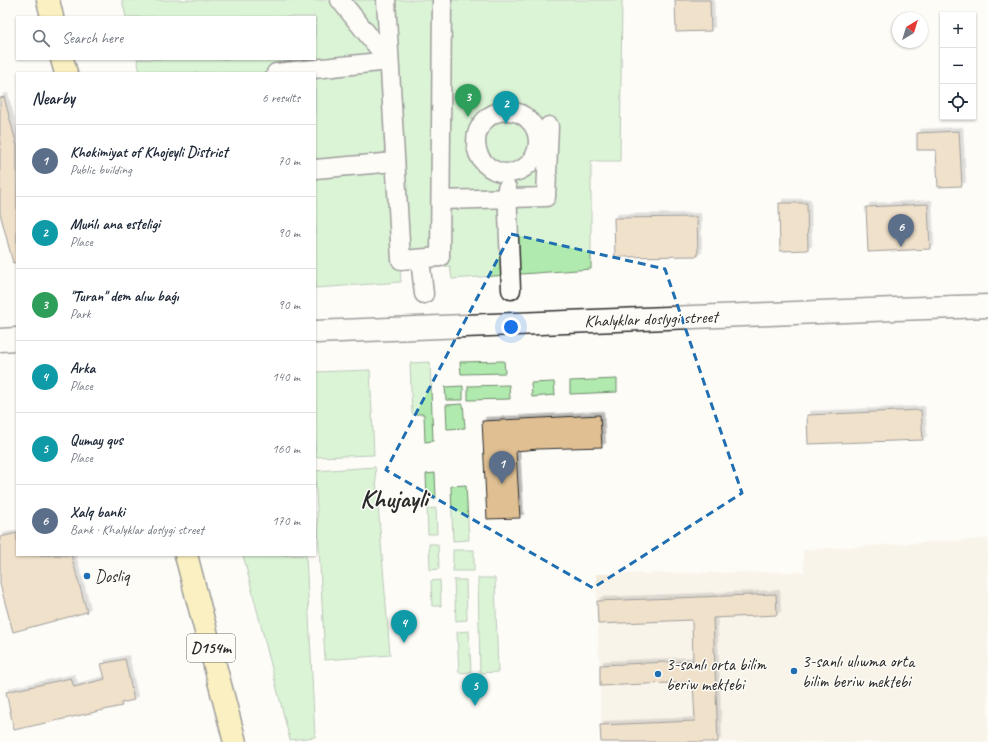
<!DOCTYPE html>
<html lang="en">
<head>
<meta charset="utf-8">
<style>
	:root { --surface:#fff; --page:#f2f2f3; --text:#1f2937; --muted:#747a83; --line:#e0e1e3; --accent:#1a73e8 }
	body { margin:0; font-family:Caveat,sans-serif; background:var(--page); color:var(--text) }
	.controls { position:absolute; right:12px; top:12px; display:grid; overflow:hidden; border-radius:0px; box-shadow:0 1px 3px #0004 }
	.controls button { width:36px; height:36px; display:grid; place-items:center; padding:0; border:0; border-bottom:1px solid var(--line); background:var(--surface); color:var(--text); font:20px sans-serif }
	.compass { position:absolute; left:892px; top:12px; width:36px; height:36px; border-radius:50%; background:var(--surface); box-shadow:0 1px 3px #0004; rotate:38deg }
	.you { position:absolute; left:511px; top:327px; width:14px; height:14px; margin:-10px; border:3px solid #fff; border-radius:50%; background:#1a73e8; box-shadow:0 0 0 6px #1a73e833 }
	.badge { display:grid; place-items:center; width:26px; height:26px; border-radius:50%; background:var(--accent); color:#fff; font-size:13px; font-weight:700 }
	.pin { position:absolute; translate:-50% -33px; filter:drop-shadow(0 1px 2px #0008) }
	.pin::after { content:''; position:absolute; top:21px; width:14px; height:12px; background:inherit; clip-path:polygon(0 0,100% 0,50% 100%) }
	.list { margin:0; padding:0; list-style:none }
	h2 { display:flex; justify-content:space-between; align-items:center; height:52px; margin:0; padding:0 16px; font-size:17px }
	h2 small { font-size:13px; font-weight:400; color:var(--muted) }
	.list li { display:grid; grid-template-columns:26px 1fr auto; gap:12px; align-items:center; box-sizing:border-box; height:72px; padding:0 16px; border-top:1px solid var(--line) }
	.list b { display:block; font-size:15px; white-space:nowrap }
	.list p { margin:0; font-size:13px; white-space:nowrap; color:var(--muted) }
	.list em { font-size:13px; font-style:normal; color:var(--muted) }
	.icon { flex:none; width:22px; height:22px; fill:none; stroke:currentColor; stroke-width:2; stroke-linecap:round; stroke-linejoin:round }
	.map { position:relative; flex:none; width:988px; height:742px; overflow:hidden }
	.search { position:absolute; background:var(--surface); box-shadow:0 1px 3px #0004; left:16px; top:16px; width:300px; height:44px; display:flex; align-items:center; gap:10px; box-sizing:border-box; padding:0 14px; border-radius:0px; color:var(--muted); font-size:15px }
	.panel { position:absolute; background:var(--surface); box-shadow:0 1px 3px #0004; left:16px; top:72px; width:300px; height:484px; border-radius:0px }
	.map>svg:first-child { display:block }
	.built { fill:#f4ead9 }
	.green { fill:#b1eaae; stroke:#6e8a6c }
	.building { fill:#e0c093; stroke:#2b2b2b; filter:url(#shadow) }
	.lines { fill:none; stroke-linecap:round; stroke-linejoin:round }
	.street-casing { stroke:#2b2b2b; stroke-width:21 }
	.secondary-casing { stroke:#2b2b2b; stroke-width:25 }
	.primary-casing { stroke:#2b2b2b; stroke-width:25 }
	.street { stroke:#fdfcf7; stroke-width:18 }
	.secondary { stroke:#fdfcf7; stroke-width:22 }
	.primary { stroke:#f6e381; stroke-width:22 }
	.marked { fill:none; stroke:#1f6fb2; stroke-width:3; stroke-dasharray:8 5; stroke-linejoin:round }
	.poi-dot { fill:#1f6fb2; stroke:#fdfcf7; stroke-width:1.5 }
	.labels { text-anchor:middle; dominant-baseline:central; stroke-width:3; stroke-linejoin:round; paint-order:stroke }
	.shield { fill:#fdfcf7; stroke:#6a6a68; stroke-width:1 }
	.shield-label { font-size:16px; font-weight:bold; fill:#2b2b2b }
	.street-label { font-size:17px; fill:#2b2b2b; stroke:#fdfcf7 }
	.poi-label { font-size:17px; fill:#2b2b2b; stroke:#fdfcf7; text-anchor:start }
	.town-label { font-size:25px; font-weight:bold; fill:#2b2b2b; stroke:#fdfcf7 }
</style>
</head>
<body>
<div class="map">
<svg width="988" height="742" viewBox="0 0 988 742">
	<defs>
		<filter id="shadow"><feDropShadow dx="3.5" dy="-3.5" stdDeviation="0" flood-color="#0004"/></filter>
	</defs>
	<rect width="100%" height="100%" fill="#fdfcf7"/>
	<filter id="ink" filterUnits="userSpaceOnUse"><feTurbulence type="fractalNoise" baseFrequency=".025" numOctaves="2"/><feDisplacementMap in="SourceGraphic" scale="8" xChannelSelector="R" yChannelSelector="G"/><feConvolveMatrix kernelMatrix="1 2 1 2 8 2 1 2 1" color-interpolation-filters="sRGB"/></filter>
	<g filter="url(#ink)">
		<path class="built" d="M 988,539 L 988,742 L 602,742 L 596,574 L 804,572 L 803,550 Z"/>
		<g class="green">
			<path d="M 122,0 L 622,0 L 620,161 L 591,161 L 591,269 L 452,279 L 450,266 L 400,270 L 401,282 L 315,288 L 315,73 L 140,73 L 137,59 L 315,59 L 315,17 L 126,17 Z"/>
			<path d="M 504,361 L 505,373 L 461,374 L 460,362 Z"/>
			<path d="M 430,362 L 433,441 L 425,442 L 424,414 L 412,414 L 410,363 Z"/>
			<path d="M 370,370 L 374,455 L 315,457 L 315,372 Z"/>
			<path d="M 617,379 L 617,392 L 570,394 L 570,381 Z"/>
			<path d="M 554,382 L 555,395 L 532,397 L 531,383 Z"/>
			<path d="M 509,385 L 510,399 L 468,400 L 468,386 Z"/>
			<path d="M 463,386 L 463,400 L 446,400 L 445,387 Z"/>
			<path d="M 463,404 L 465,428 L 447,429 L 446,405 Z"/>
			<path d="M 375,467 L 390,655 L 325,660 L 315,471 Z"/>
			<path d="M 435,473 L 436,499 L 427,499 L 426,474 Z"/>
			<path d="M 466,485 L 469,540 L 453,541 L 451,486 Z"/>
			<path d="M 436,508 L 437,534 L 428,534 L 427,509 Z"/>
			<path d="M 429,544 L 438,544 L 439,569 L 430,570 Z"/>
			<rect x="453" y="550" width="21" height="21"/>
			<path d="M 243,555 L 306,555 L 315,737 L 290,740 Z"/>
			<path d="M 478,578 L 495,578 L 498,672 L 480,673 Z"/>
			<path d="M 440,580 L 441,606 L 432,606 L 431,581 Z"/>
			<path d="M 454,580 L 466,580 L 467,620 L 456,621 Z"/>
			<path d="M 469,631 L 471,672 L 459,673 L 457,632 Z"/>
		</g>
		<g class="building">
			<path d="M 675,0 L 710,0 L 711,31 L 676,32 Z"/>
			<path d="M 4,97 L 17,146 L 17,262 L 13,263 L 0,213 L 0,98 Z"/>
			<path d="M 959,131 L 962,186 L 938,187 L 936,150 L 917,150 L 917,133 Z"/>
			<path d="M 779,203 L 807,203 L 808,250 L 780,251 Z"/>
			<path d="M 928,204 L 930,249 L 868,252 L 866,207 Z"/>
			<path d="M 697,217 L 698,256 L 615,257 L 614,218 Z"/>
			<path d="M 921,410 L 923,440 L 808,444 L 807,415 Z"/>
			<path d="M 600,415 L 602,447 L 538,449 L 516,451 L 520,518 L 487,519 L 482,421 Z"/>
			<path d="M 17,533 L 17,555 L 71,555 L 87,612 L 13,632 L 0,584 L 0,537 Z"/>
			<path d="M 776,594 L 777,615 L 713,618 L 718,742 L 601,742 L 600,725 L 695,721 L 693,682 L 600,686 L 600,665 L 693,661 L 692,620 L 598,624 L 597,601 Z"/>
			<path d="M 125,659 L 134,700 L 121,703 L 122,706 L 14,730 L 6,692 L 71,678 L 74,687 L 105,679 L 101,664 Z"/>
		</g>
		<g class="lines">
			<defs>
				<g id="street">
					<path d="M 340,0 L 389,61"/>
					<path d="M 386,0 L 401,260 L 440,257 L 442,0"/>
					<path d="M 276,73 L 389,61"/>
					<circle cx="507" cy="142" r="31"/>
					<path d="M 315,169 L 395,162"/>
					<path d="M 507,188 L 511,290"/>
					<path d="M 441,200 L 546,197 L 549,126"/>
					<path d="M 420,259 L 424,294"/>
				</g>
				<g id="secondary">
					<path d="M 315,332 L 895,309 L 988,306"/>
					<path d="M 0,340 L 17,339"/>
				</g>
				<g id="primary">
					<path d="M 48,0 L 52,17"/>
					<path d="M 62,59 L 66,73"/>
					<path d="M 186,555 L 235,742"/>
				</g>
			</defs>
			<use href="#street" class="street-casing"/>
			<use href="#secondary" class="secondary-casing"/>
			<use href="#primary" class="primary-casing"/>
			<use href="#street" class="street"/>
			<use href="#secondary" class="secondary"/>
			<use href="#primary" class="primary"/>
		</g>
	</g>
	<path d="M0 0H988V742H0ZM 511,234 L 665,269 L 742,493 L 593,588 L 386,470 Z" fill="#fdfcf7" fill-opacity=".55" fill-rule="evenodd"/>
	<path class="marked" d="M 511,234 L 665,269 L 742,493 L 593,588 L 386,470 Z"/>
	<g class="poi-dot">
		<circle cx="87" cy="576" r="4"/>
		<circle cx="794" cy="671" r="4"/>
		<circle cx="658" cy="674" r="4"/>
	</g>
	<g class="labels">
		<rect class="shield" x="187" y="634" width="48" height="28" rx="3"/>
		<g class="shield-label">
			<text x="211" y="648">D154m</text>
		</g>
		<g class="street-label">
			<text transform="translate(651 319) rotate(-2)">Khalyklar doslygi street</text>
		</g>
		<g class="poi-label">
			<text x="95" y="576">Dosliq</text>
			<text x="802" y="661">3-sanlı ulıwma orta<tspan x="802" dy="20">bilim beriw mektebi</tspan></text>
			<text x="666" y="664">3-sanlı orta bilim<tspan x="666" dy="20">beriw mektebi</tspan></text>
		</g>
		<g class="town-label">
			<text x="394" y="499">Khujayli</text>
		</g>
	</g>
</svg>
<div class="controls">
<button>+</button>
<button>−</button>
<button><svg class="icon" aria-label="locate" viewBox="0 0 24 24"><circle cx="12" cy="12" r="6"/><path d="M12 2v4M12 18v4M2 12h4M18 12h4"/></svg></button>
</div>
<svg class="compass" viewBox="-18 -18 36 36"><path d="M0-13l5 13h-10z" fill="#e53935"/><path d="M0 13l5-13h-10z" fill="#747a83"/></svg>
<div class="you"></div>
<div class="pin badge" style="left:502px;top:484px;background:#5c6f8a">1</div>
<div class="pin badge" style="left:506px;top:124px;background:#0f9aa8">2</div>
<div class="pin badge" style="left:468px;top:117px;background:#2e9e5b">3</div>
<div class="pin badge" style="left:404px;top:643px;background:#0f9aa8">4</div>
<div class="pin badge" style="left:475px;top:706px;background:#0f9aa8">5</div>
<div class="pin badge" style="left:901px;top:247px;background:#5c6f8a">6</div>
<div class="search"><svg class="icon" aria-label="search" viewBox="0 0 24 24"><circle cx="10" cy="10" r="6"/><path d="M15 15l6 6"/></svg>Search here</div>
<section class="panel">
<h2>Nearby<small>6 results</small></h2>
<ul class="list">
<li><span class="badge" style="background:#5c6f8a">1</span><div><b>Khokimiyat of Khojeyli District</b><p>Public building</p></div><em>70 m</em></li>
<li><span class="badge" style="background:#0f9aa8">2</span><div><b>Muńlı ana esteligi</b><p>Place</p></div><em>90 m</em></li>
<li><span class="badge" style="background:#2e9e5b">3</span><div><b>&quot;Turan&quot; dem alıw baǵı</b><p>Park</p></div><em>90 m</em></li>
<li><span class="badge" style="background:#0f9aa8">4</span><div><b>Arka</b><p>Place</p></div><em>140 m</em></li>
<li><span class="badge" style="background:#0f9aa8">5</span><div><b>Qumay qus</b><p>Place</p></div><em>160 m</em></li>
<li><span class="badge" style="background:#5c6f8a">6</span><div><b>Xalq banki</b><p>Bank · Khalyklar doslygi street</p></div><em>170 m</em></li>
</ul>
</section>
</div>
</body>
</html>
